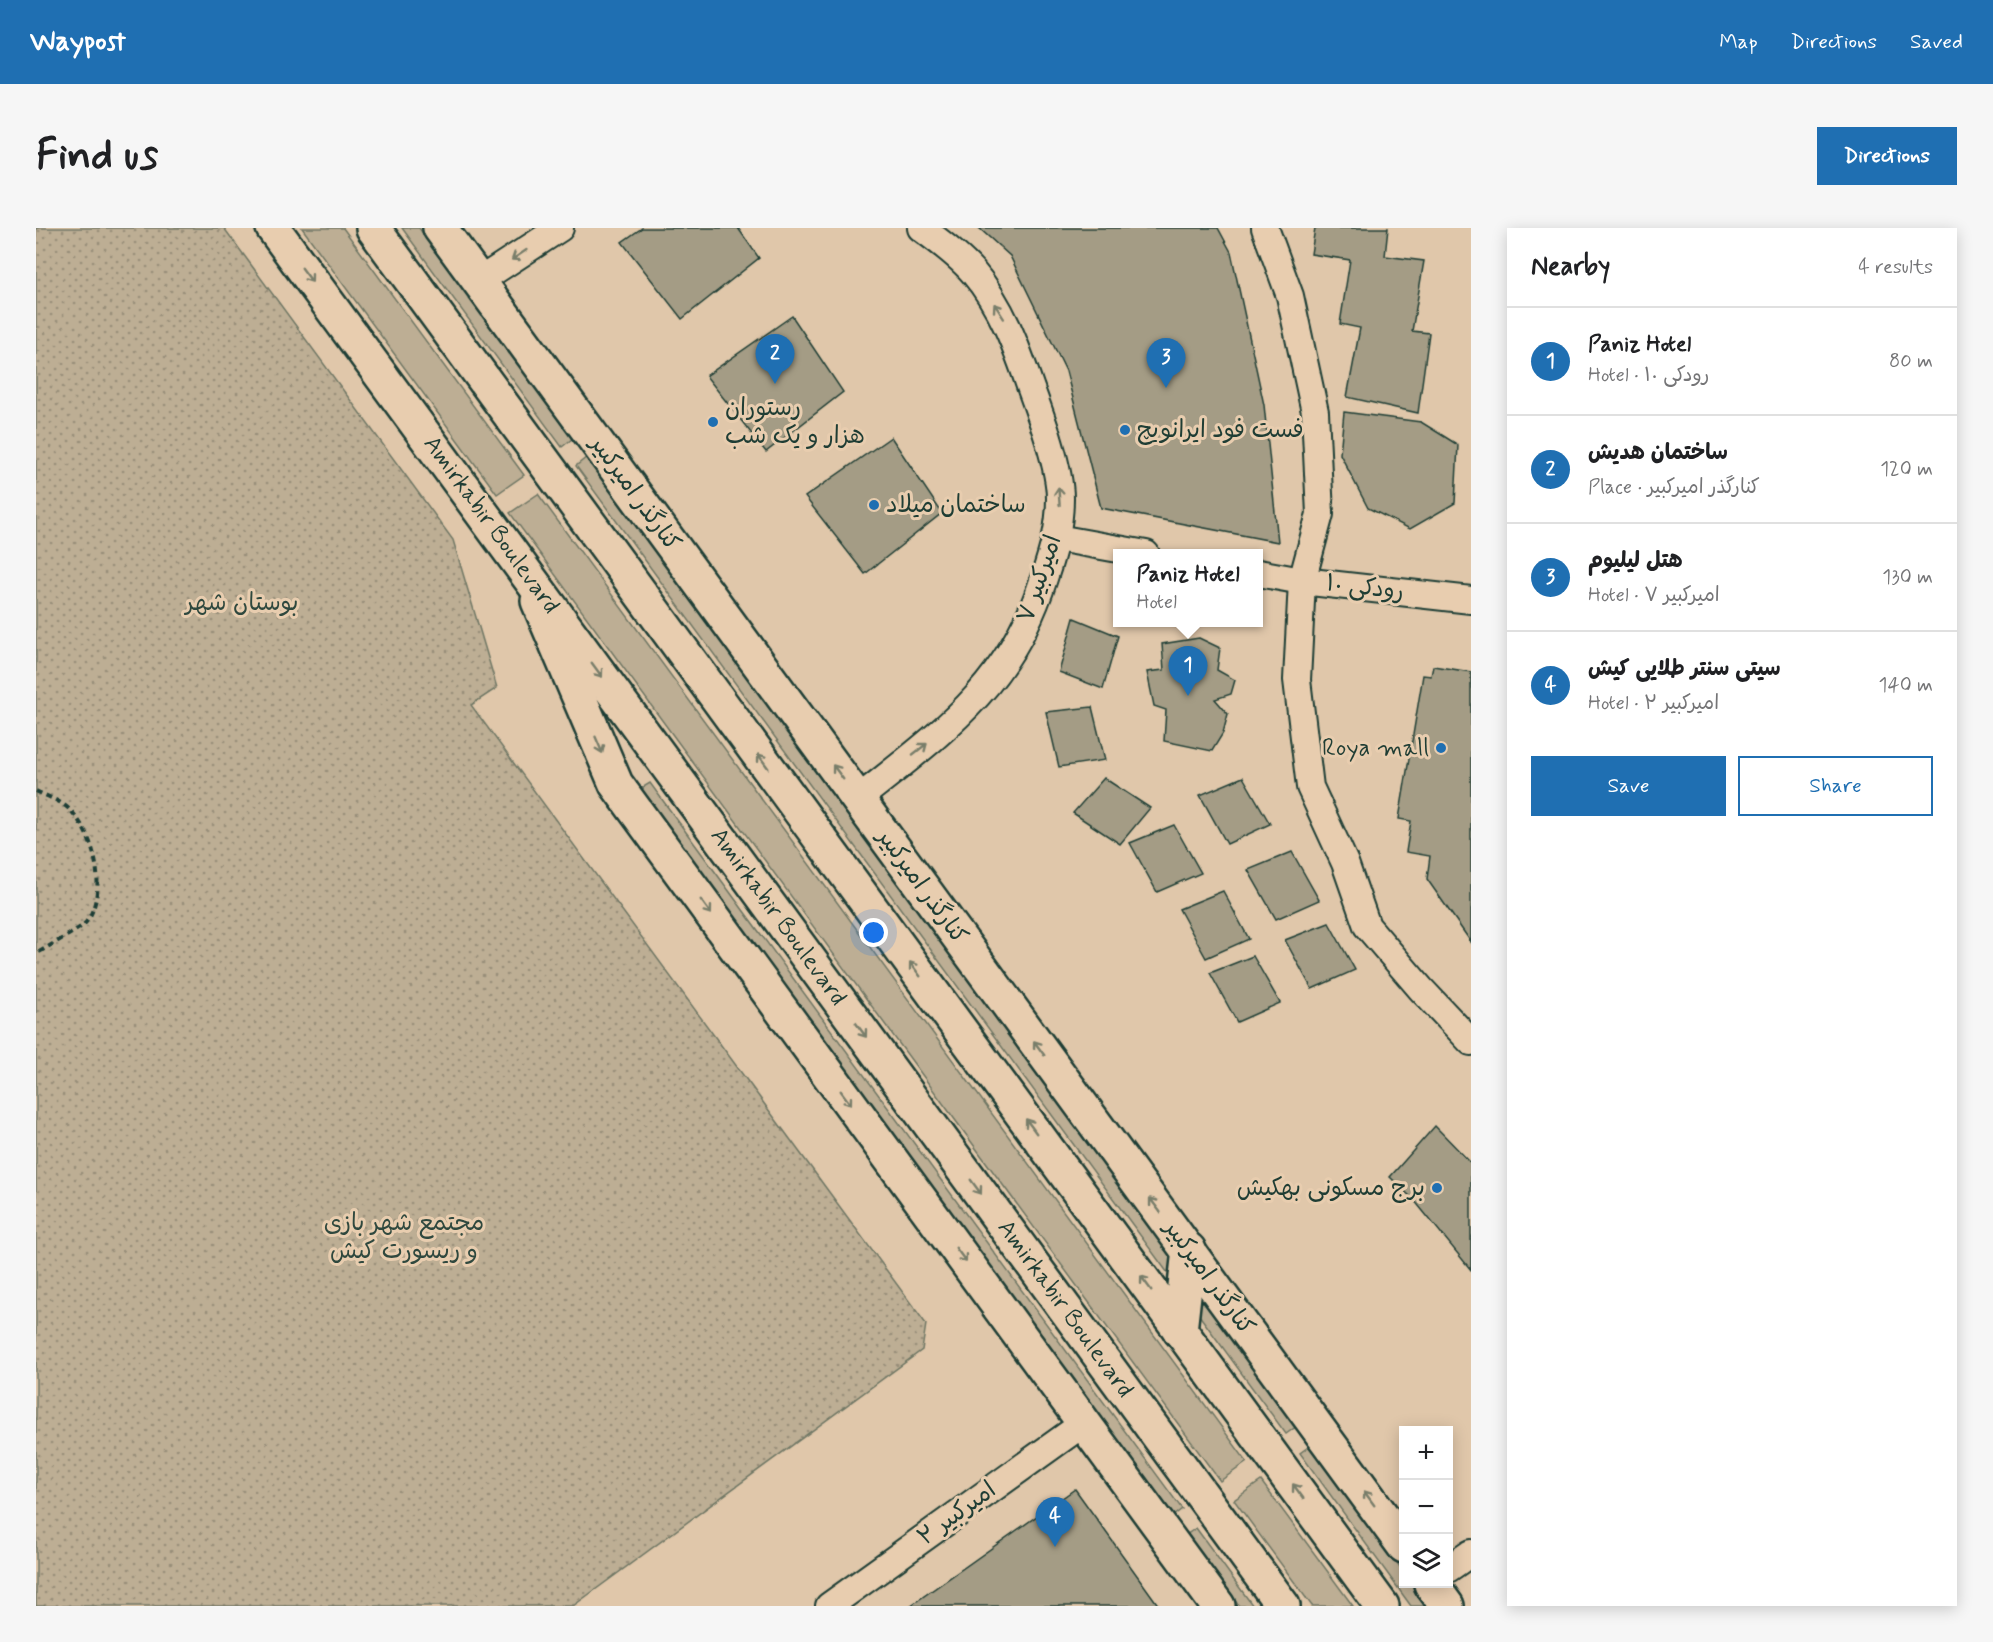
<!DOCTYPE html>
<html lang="en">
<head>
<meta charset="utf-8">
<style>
	:root { --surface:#fff; --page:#f6f6f6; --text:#202124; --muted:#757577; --line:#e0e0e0; --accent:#1f6fb2 }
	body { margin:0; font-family:Mynerve,"Playpen Sans Arabic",sans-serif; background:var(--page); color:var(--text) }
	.controls { position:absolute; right:18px; bottom:18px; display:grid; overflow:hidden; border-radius:0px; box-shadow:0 3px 15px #0003 }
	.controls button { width:54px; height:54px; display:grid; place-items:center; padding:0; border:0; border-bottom:2px solid var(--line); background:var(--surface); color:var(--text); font:30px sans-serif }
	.you { position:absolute; left:838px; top:705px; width:21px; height:21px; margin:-15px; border:4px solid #fff; border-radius:50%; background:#1a73e8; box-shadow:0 0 0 9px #1a73e833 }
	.badge { display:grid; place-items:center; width:39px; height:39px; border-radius:50%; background:var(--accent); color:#fff; font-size:20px; font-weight:700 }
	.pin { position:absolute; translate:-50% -50px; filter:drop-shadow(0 2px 3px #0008) }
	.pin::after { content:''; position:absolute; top:32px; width:21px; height:18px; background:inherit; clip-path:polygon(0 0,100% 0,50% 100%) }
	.popup { position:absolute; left:1077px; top:321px; width:150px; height:78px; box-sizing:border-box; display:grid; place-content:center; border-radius:0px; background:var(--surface); filter:drop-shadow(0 2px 4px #0005); font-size:20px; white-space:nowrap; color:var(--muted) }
	.popup b { font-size:22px; color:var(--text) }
	.popup::after { content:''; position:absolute; left:50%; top:100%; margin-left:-12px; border:12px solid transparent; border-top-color:var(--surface) }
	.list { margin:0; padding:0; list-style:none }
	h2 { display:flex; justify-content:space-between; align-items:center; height:78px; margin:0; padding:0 24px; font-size:26px }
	h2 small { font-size:20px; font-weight:400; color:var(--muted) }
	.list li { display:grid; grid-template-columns:39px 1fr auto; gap:18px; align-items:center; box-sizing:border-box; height:108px; padding:0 24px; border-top:2px solid var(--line) }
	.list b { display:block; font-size:22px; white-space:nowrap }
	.list p { margin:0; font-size:20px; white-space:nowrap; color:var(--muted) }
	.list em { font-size:20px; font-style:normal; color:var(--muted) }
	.actions { display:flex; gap:12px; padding:18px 24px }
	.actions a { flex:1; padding:14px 0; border:2px solid var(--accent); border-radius:0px; text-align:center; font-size:21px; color:var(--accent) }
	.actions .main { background:var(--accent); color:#fff }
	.icon { flex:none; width:33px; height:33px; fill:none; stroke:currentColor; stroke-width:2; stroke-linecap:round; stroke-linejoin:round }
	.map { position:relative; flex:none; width:1435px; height:1378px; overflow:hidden; border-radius:0px }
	header { display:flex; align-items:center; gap:36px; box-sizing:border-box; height:84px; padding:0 30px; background:var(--accent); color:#fff }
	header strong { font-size:28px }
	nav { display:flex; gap:33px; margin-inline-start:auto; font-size:21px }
	.intro { display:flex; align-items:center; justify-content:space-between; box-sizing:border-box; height:144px; padding:0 36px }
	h1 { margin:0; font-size:42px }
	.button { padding:15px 27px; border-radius:0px; background:var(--accent); color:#fff; font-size:21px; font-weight:700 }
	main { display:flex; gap:36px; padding:0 36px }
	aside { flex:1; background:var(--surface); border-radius:0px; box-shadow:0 3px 15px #0003 }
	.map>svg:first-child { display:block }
	.grass { fill:#bdae94; stroke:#6e7664; stroke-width:1.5 }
	.park { fill:url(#park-dots); stroke:#6e7664; stroke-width:1.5 }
	.building { fill:#a49c85; stroke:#1f3d34; stroke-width:1.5 }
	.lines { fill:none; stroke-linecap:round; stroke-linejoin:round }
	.minor-casing { stroke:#1f3d34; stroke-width:30 }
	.tertiary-casing { stroke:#1f3d34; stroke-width:38 }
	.primary-casing { stroke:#1f3d34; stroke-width:38 }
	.path { stroke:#1f3d34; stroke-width:4; stroke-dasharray:6 4.5; stroke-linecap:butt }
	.minor { stroke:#e8cdaf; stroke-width:26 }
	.tertiary { stroke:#e8cdaf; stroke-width:33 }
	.primary { stroke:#e8cdaf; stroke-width:33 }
	.oneway { stroke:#797e6b }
	.poi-dot { fill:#1f6fb2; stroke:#e8cdaf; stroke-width:2 }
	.labels { text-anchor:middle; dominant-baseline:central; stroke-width:6; stroke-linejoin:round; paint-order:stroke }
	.poi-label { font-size:24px; fill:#1f3d34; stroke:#e8cdaf; text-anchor:start }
	.street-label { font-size:24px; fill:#1f3d34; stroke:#e8cdaf }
	.park-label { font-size:24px; fill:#2f483e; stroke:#e8cdaf }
</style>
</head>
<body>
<header>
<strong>Waypost</strong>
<nav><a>Map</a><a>Directions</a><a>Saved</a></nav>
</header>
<div class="intro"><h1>Find us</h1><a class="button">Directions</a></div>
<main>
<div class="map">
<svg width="1435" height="1378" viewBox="0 0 1435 1378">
	<defs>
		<pattern id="park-dots" width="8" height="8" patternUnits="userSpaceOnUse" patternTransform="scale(1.5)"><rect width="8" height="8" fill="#bdae94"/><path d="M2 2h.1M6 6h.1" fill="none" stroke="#998f7a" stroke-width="1.8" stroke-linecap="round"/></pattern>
	</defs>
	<rect width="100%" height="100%" fill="#e0c7aa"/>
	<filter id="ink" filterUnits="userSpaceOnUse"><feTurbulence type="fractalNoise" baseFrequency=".0167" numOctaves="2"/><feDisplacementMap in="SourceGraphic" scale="12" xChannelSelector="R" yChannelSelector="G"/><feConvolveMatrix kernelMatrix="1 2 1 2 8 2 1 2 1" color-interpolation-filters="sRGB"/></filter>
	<g filter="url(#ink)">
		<g class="grass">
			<path d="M 266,0 L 307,0 L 488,247 L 461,266 Z"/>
			<path d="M 366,0 L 383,0 L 537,210 L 526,219 Z"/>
			<path d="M 551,229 L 1136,1027 L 1134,1048 L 540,238 Z"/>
			<path d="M 502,266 L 1211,1234 L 1184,1253 L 474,285 Z"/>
			<path d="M 614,555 L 1146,1281 L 1137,1288 L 604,561 Z"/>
			<path d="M 1165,1067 L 1261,1198 L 1250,1206 L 1163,1087 Z"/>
			<path d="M 1275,1217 L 1367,1343 L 1368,1356 L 1377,1356 L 1393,1378 L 1375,1378 L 1264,1225 Z"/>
			<path d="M 1225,1253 L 1317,1378 L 1276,1378 L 1198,1272 Z"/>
			<path d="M 1160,1300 L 1217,1378 L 1203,1378 L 1150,1307 Z"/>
		</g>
		<path class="park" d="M 0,0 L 188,0 L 417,312 L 461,460 L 435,477 L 890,1096 L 886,1122 L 537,1378 L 0,1378 Z"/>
		<g class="building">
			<path d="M 606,0 L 702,0 L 723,30 L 646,91 L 586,14 Z"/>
			<path d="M 943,0 L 1182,0 L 1195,24 L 1228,177 L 1242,314 L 1065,280 L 1030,143 L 974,28 Z"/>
			<path d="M 1279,0 L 1352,0 L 1349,28 L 1388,33 L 1376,103 L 1393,105 L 1382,185 L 1311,169 L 1324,100 L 1304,96 L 1314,32 L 1275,26 Z"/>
			<path d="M 756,88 L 807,164 L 730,224 L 670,148 Z"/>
			<path d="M 1308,184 L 1385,194 L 1422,217 L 1419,275 L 1374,301 L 1332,280 L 1304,226 Z"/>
			<path d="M 855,209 L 906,285 L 829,346 L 769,269 Z"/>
			<path d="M 1038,390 L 1082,408 L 1067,461 L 1023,444 Z"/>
			<path d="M 1163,410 L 1184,420 L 1181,442 L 1199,452 L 1195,466 L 1179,471 L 1192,486 L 1187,505 L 1176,523 L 1128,513 L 1130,482 L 1118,478 L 1111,444 L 1128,442 L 1126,416 Z"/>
			<path d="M 1397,438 L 1435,444 L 1435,714 L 1391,651 L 1394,628 L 1370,624 L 1375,593 L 1363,591 L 1387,447 L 1395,448 Z"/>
			<path d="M 1056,479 L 1069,532 L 1023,539 L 1010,484 Z"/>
			<path d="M 1207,549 L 1234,596 L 1191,616 L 1164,567 Z"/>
			<path d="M 1068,550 L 1114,580 L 1084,616 L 1037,585 Z"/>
			<path d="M 1138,597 L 1165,645 L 1121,664 L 1094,615 Z"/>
			<path d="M 1256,624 L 1283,672 L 1240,691 L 1212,642 Z"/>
			<path d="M 1187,663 L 1213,711 L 1170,730 L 1143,681 Z"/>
			<path d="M 1293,695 L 1319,742 L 1276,761 L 1249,712 Z"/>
			<path d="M 1217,728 L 1244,775 L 1201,794 L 1174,745 Z"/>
			<path d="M 1399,898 L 1435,935 L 1435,1042 L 1378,972 L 1354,949 Z"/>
			<path d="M 1039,1261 L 1123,1378 L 874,1378 Z"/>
		</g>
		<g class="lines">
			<defs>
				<g id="minor">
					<path d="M 1229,0 L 1254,68 L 1279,184 L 1284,286 L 1266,353 L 1261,452 L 1274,559 L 1309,635 L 1331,698 L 1385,761 L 1435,814"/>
					<path d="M 443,53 L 524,0"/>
					<path d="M 1021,310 L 1110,326"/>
					<path d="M 1222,345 L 1266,353 L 1435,372"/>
					<path d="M 822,571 C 906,504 974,458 1008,350 C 1017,323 1024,299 1024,270 C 1024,240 1006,191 995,161 C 981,120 966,78 937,44 C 922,27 903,13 885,0"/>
					<path d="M 1412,1341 L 1435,1325"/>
					<path d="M 793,1378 L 1048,1195"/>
				</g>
				<g id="tertiary">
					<path d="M 404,0 L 1368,1318"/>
					<path d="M 502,373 L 580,556 L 1182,1378"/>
					<path d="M 1395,1356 L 1411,1378"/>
				</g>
				<g id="primary">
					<path d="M 237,0 L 1247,1378"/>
					<path d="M 337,0 L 1346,1378"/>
					<path d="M 1144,1103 L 1153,1022"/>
				</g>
			</defs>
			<use href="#minor" class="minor-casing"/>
			<use href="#tertiary" class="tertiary-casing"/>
			<use href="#primary" class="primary-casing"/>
			<path class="path" d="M 0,563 C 10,568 25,573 33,581 C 59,606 72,662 51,693 C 46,701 10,719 0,726"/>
			<use href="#minor" class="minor"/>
			<use href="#tertiary" class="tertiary"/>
			<use href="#primary" class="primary"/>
		</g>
		<defs><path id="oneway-shaft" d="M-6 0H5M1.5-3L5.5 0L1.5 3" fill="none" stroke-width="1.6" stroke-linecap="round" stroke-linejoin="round" transform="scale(1.5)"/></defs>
		<g class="oneway">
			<use href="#oneway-shaft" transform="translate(483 27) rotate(146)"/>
			<use href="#oneway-shaft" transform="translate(271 47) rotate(54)"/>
			<use href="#oneway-shaft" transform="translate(963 83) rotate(-123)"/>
			<use href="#oneway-shaft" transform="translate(1023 268) rotate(-94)"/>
			<use href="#oneway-shaft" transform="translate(561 442) rotate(54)"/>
			<use href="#oneway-shaft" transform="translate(563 517) rotate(67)"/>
			<use href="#oneway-shaft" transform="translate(884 521) rotate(-38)"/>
			<use href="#oneway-shaft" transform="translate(727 533) rotate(-126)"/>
			<use href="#oneway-shaft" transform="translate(802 544) rotate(-126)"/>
			<use href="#oneway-shaft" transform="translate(670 679) rotate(54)"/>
			<use href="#oneway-shaft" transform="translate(879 741) rotate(-126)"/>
			<use href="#oneway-shaft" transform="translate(825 802) rotate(54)"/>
			<use href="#oneway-shaft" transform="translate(1003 820) rotate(-126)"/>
			<use href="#oneway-shaft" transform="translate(810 870) rotate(54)"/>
			<use href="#oneway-shaft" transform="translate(995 898) rotate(-126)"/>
			<use href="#oneway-shaft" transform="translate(940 959) rotate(54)"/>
			<use href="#oneway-shaft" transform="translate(1119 977) rotate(-127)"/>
			<use href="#oneway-shaft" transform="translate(925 1027) rotate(54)"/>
			<use href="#oneway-shaft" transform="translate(1110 1055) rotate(-126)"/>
			<use href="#oneway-shaft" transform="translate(1262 1263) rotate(-126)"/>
			<use href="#oneway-shaft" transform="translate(1333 1270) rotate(-126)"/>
		</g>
	</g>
	<g class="poi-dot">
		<circle cx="677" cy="194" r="6"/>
		<circle cx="1089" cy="202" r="6"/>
		<circle cx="838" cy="277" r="6"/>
		<circle cx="1405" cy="520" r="6"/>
		<circle cx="1401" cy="960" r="6"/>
	</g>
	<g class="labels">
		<g class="poi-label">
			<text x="689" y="180">رستوران<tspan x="689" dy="28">هزار و یک شب</tspan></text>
			<text x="1101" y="202">فست فود ایرانویچ</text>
			<text x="850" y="277">ساختمان میلاد</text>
			<text x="1393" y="520" text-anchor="end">Roya mall</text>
			<text x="1389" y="960" text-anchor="end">برج مسکونی بهکیش</text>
		</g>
		<g class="street-label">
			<text transform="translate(599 266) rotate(54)">کنارگذر امیرکبیر</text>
			<text transform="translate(455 297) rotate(54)">Amirkabir Boulevard</text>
			<text transform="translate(1004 351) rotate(-71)">امیرکبیر ۷</text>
			<text transform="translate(1329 360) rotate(7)">رودکی ۱۰</text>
			<text transform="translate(886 659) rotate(54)">کنارگذر امیرکبیر</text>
			<text transform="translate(742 689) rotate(54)">Amirkabir Boulevard</text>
			<text transform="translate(1173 1050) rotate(54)">کنارگذر امیرکبیر</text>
			<text transform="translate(1029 1081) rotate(54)">Amirkabir Boulevard</text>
			<text transform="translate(921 1286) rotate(-36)">امیرکبیر ۲</text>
		</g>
		<g class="park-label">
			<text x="206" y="375">بوستان شهر</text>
			<text x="368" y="995">مجتمع شهر بازی<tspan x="368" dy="28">و ریسورت کیش</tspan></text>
		</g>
	</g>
</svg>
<div class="controls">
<button>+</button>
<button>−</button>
<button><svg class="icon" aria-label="layers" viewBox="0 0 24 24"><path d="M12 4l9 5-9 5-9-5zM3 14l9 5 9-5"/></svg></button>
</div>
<div class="you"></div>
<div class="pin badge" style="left:1152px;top:468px">1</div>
<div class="popup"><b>Paniz Hotel</b>Hotel</div>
<div class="pin badge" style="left:739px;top:156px">2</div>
<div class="pin badge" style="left:1130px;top:160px">3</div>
<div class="pin badge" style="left:1019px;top:1319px">4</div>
</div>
<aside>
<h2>Nearby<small>4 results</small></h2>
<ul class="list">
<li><span class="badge">1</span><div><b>Paniz Hotel</b><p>Hotel · رودکی ۱۰</p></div><em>80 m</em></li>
<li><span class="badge">2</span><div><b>ساختمان هدیش</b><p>Place · کنارگذر امیرکبیر</p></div><em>120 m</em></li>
<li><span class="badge">3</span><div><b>هتل لیلیوم</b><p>Hotel · امیرکبیر ۷</p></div><em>130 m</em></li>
<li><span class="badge">4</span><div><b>سیتی سنتر طلایی کیش</b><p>Hotel · امیرکبیر ۲</p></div><em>140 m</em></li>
</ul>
<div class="actions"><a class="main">Save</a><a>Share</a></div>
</aside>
</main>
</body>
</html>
